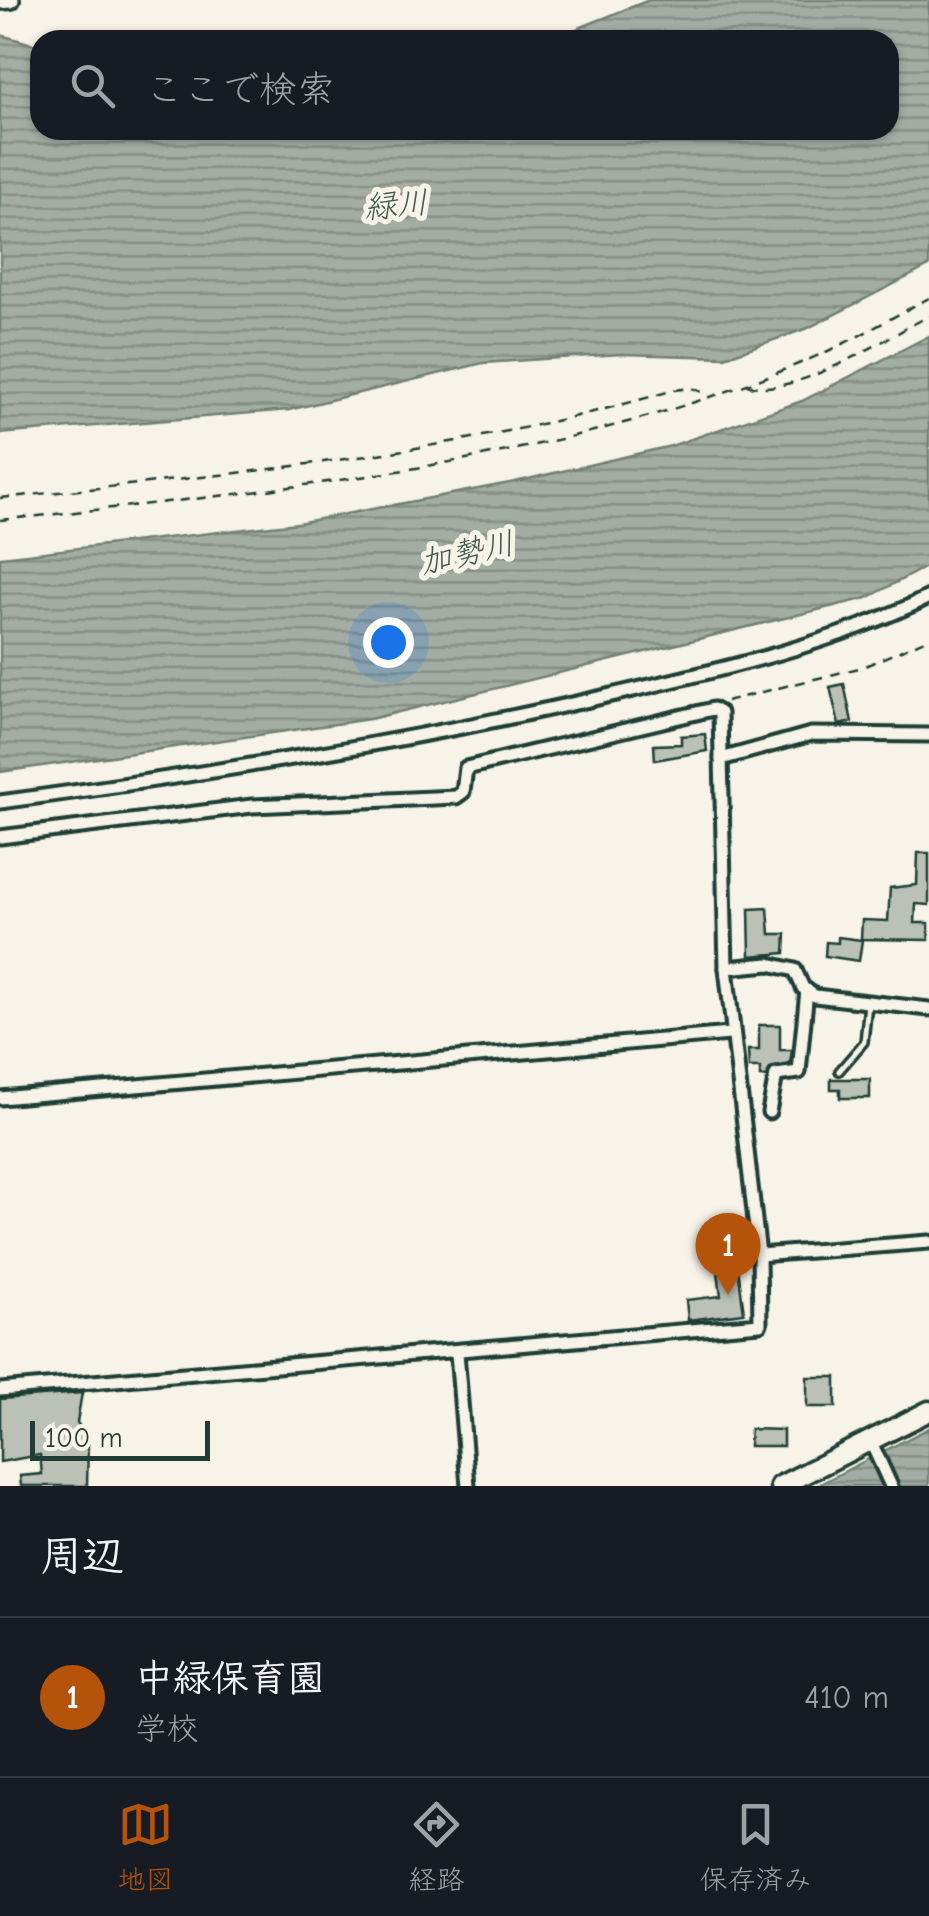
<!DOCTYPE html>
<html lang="ja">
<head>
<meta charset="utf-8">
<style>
	:root { --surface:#171b24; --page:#242831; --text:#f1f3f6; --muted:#9ea1a6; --line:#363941; --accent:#b45309 }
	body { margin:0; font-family:"Comic Neue","Klee One",sans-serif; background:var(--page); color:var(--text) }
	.scale { position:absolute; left:30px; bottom:25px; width:180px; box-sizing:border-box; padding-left:10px; border:5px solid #1f3d34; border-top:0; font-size:28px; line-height:35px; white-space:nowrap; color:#1f3d34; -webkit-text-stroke:8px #f7f3e8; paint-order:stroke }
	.you { position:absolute; left:388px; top:642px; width:35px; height:35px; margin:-25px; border:8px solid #fff; border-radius:50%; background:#1a73e8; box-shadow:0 0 0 15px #1a73e833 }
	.badge { display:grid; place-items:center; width:65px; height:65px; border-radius:50%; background:var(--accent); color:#fff; font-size:32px; font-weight:700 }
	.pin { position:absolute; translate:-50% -82px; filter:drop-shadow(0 2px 5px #0008) }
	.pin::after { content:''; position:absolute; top:52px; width:35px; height:30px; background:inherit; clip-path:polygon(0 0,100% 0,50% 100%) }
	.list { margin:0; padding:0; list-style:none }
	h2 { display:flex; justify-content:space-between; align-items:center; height:130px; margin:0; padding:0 40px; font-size:42px }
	h2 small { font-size:32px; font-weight:400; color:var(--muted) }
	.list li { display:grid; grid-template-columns:65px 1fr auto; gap:30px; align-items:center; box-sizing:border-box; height:160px; padding:0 40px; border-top:2px solid var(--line) }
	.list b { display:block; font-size:38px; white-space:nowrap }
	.list p { margin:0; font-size:32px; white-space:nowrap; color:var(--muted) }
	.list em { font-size:32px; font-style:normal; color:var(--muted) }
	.icon { flex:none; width:55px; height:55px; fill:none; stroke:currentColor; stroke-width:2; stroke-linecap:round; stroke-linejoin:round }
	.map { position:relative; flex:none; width:929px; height:1486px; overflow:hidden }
	.search { position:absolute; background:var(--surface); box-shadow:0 2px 8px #0004; left:30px; right:30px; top:30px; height:110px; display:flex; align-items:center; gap:25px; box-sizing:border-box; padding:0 35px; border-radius:30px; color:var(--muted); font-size:38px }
	.sheet { height:290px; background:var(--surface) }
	nav { display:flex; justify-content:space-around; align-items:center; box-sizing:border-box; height:140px; border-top:2px solid var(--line); background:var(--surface); font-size:28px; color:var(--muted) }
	nav a { display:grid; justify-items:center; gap:5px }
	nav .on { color:var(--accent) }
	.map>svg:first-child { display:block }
	.water { fill:url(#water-rules); stroke:#6f8077; stroke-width:2.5 }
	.building { fill:#bbc1b6; stroke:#1f3d34; stroke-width:2.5 }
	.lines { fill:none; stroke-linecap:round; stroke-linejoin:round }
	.service-casing { stroke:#1f3d34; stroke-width:12 }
	.minor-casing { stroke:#1f3d34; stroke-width:19 }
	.secondary-casing { stroke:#1f3d34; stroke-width:22 }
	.primary-casing { stroke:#1f3d34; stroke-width:25 }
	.path { stroke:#1f3d34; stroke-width:2.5; stroke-dasharray:10 8; stroke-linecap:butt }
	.service { stroke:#f7f3e8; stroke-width:5 }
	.minor { stroke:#f7f3e8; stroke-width:11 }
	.secondary { stroke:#f7f3e8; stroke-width:15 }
	.primary { stroke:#f7f3e8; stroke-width:18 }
	.labels { text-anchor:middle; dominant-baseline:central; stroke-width:10; stroke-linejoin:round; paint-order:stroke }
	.water-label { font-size:32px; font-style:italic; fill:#405950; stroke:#f7f3e8 }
</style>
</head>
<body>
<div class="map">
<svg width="929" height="1486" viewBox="0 0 929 1486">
	<defs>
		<pattern id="water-rules" width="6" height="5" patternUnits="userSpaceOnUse" patternTransform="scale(2.5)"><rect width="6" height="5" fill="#a4ada3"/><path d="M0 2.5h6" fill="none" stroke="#858e86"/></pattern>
	</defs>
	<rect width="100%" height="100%" fill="#f7f3e8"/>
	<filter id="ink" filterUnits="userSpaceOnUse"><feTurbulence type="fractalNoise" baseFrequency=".01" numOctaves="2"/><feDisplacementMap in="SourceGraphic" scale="20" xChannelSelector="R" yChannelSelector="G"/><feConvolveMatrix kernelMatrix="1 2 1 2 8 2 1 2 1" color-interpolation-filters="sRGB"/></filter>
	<g filter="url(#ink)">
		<g class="water">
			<path d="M 649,0 L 929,0 L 929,266 L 808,328 L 725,357 L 621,354 L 483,363 L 289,410 L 0,434 L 0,35 L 40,46 L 40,130 L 889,130 L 889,40 L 549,40 Z"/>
			<path d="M 929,336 L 929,565 L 867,598 L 370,719 L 0,772 L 0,557 L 298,523 L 515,482 L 671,446 L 802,401 Z"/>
			<path d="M 929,1428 L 929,1486 L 816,1486 Z"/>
		</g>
		<g class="building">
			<path d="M 844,684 L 852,722 L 839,725 L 830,687 Z"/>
			<path d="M 705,734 L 707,751 L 655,760 L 654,745 L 681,744 L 681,736 Z"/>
			<path d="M 918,853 L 929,853 L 929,905 L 916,904 L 915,923 L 929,923 L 929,940 L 861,939 L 862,920 L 888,921 L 890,888 L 917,885 Z"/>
			<path d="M 768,908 L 770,934 L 786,934 L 785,953 L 750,956 L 749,909 Z"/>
			<path d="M 838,937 L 862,940 L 859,961 L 825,956 L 826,942 L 838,943 Z"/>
			<path d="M 759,1025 L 780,1025 L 780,1050 L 792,1050 L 790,1064 L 771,1068 L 766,1077 L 760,1077 L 760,1068 L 749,1068 L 748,1050 L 759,1050 Z"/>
			<path d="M 831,1079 L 870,1079 L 870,1098 L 840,1098 L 840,1089 L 831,1089 Z"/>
			<path d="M 738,1268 L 744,1313 L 688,1320 L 686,1300 L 721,1296 L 718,1271 Z"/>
			<rect x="807" y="1377" width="29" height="30"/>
			<path d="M 82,1393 L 77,1422 L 88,1442 L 87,1486 L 21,1486 L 20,1476 L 42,1474 L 40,1455 L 0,1462 L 0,1399 Z"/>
			<path d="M 750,1429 L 783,1430 L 783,1446 L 749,1446 Z"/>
		</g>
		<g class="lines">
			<defs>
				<path id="service" d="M 839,1071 L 864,1042 L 868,1003"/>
				<g id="minor">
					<path d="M 721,759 L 811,734 L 929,735"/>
					<path d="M 0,802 C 206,774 409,742 611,695 C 720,670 828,646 929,597"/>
					<path d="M 0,837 L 252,806 L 456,797 L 463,792 L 466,768 L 713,709 L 720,713 L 726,968 L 759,1255 L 760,1324 L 0,1390"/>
					<path d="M 726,968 L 769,964 L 795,970 L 803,988 L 815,996 L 929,1009"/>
					<path d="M 0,1098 L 730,1034"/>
					<path d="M 769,1112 L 776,1075 L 799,1072 L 807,990"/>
					<path d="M 759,1255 L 929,1242"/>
					<path d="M 457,1353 L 468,1486"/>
					<path d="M 870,1440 L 891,1486"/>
				</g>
				<path id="secondary" d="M 0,1 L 11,0"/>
				<path id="primary" d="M 780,1486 L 929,1411"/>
			</defs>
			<use href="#service" class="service-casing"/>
			<use href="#minor" class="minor-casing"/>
			<use href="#secondary" class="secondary-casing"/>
			<use href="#primary" class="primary-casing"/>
			<g class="path">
				<path d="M 747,385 C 795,399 885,338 929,316"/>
				<path d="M 0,498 C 226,475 455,455 674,390 L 691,388 L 708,394"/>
				<path d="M 0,520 C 271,491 578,464 828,351 C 863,335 896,315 929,298"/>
				<path d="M 726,701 L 863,667 L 929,638"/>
			</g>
			<use href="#service" class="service"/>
			<use href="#minor" class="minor"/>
			<use href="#secondary" class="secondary"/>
			<use href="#primary" class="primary"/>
		</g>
	</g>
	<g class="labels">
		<g class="water-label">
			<text transform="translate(396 205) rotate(-5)">緑川</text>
			<text transform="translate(467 553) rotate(-13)">加勢川</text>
		</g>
	</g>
</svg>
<div class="scale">100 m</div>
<div class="you"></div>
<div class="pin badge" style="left:728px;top:1295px">1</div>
<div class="search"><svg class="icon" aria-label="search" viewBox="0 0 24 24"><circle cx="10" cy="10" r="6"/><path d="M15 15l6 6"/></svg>ここで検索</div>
</div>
<section class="sheet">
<h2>周辺<small></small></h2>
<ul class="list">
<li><span class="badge">1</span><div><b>中緑保育園</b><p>学校</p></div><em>410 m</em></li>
</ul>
</section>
<nav>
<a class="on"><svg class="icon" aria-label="map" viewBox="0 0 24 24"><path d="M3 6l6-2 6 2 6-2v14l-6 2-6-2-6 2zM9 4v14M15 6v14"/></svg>地図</a>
<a><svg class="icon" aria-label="directions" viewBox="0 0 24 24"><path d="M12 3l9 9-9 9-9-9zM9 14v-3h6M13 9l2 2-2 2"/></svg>経路</a>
<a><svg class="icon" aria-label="saved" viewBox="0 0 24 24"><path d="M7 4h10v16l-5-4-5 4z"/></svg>保存済み</a>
</nav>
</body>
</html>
